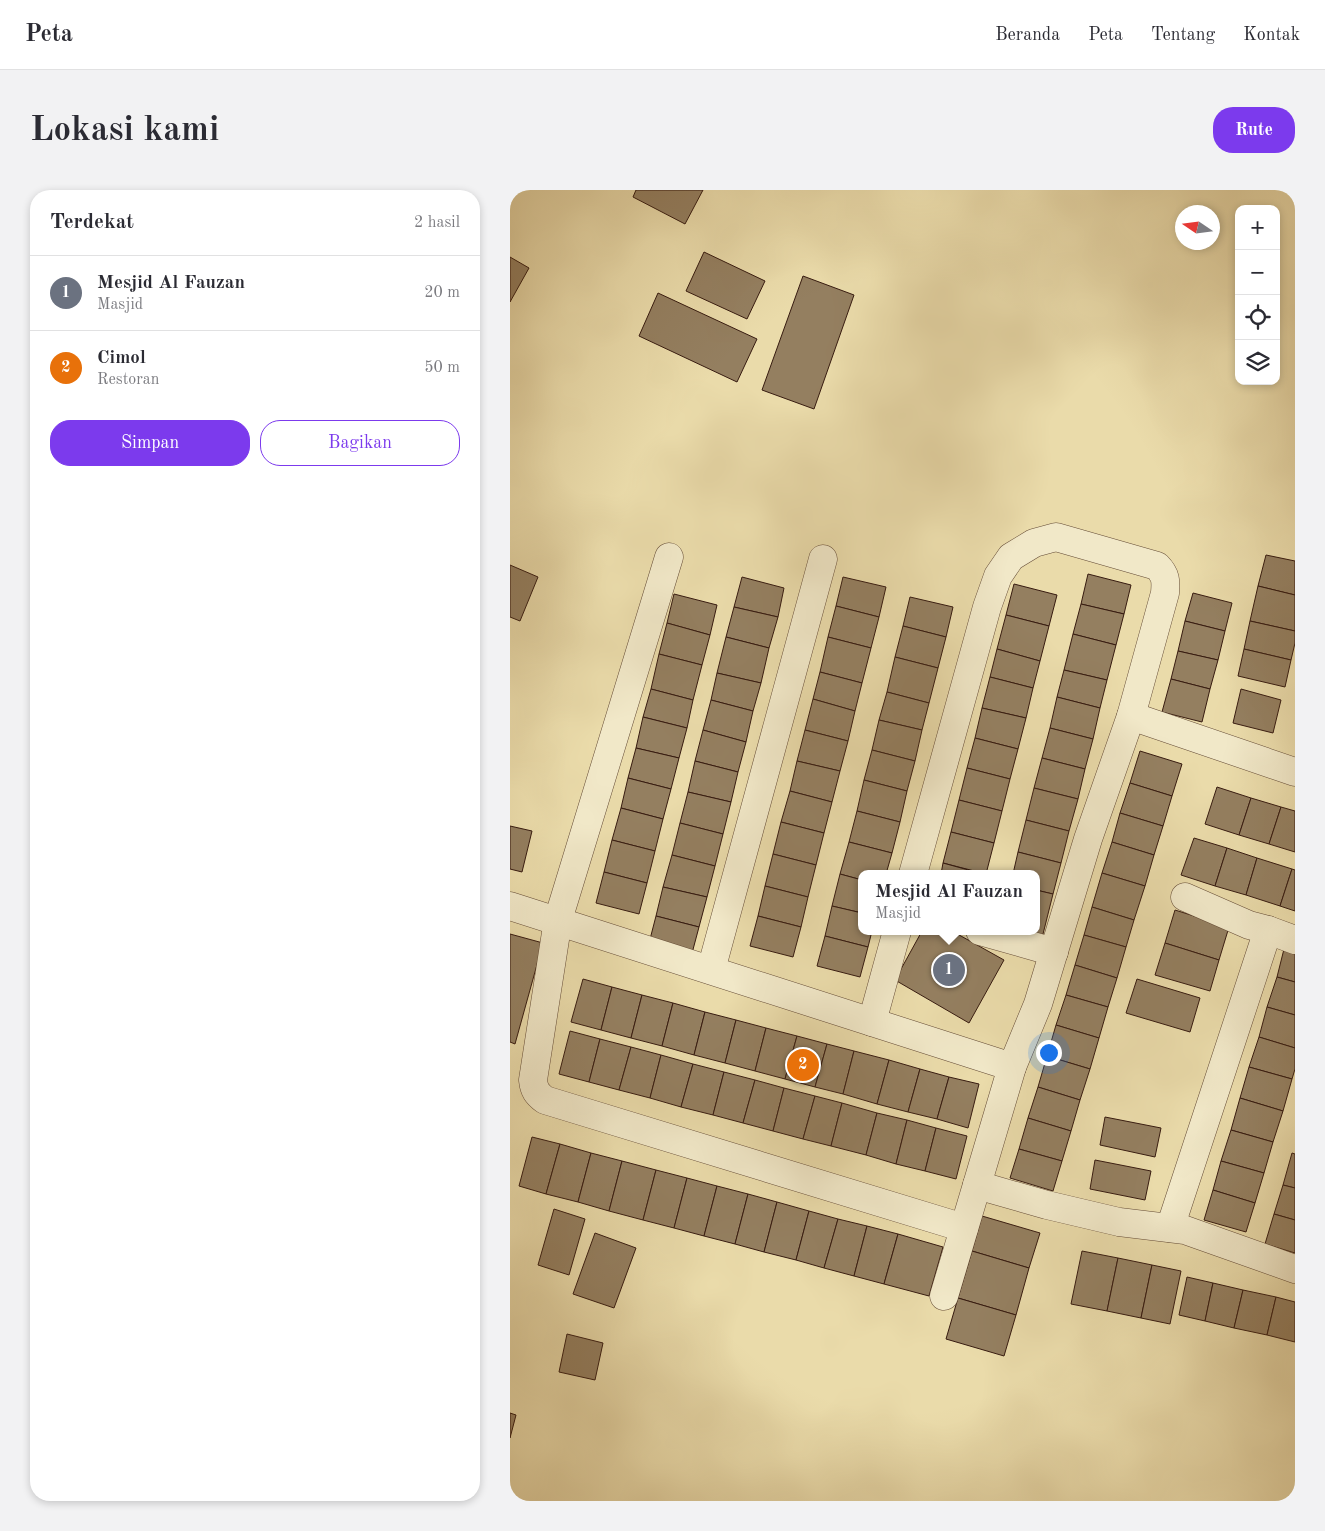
<!DOCTYPE html>
<html lang="id">
<head>
<meta charset="utf-8">
<style>
	:root { --surface:#fff; --page:#f2f2f3; --text:#2b2b33; --muted:#7c7c81; --line:#e1e1e2; --accent:#7c3aed }
	body { margin:0; font-family:"Old Standard TT",serif; background:var(--page); color:var(--text) }
	.controls { position:absolute; right:15px; top:15px; display:grid; overflow:hidden; border-radius:10px; box-shadow:0 2px 8px #0003 }
	.controls button { width:45px; height:45px; display:grid; place-items:center; padding:0; border:0; border-bottom:1px solid var(--line); background:var(--surface); color:var(--text); font:25px sans-serif }
	.compass { position:absolute; left:665px; top:15px; width:45px; height:45px; border-radius:50%; background:var(--surface); box-shadow:0 2px 8px #0003; rotate:283deg }
	.you { position:absolute; left:538px; top:862px; width:18px; height:18px; margin:-12px; border:4px solid #fff; border-radius:50%; background:#1a73e8; box-shadow:0 0 0 8px #1a73e833 }
	.badge { display:grid; place-items:center; width:32px; height:32px; border-radius:50%; background:var(--accent); color:#fff; font-size:16px; font-weight:700 }
	.pin { position:absolute; translate:-50% -50%; border:2px solid #fff; box-shadow:0 1px 5px #0006 }
	.popup { position:absolute; left:348px; top:680px; width:182px; height:65px; box-sizing:border-box; display:grid; place-content:center; border-radius:10px; background:var(--surface); filter:drop-shadow(0 1px 4px #0005); font-size:16px; white-space:nowrap; color:var(--muted) }
	.popup b { font-size:19px; color:var(--text) }
	.popup::after { content:''; position:absolute; left:50%; top:100%; margin-left:-10px; border:10px solid transparent; border-top-color:var(--surface) }
	.list { margin:0; padding:0; list-style:none }
	h2 { display:flex; justify-content:space-between; align-items:center; height:65px; margin:0; padding:0 20px; font-size:21px }
	h2 small { font-size:16px; font-weight:400; color:var(--muted) }
	.list li { display:grid; grid-template-columns:32px 1fr auto; gap:15px; align-items:center; box-sizing:border-box; height:75px; padding:0 20px; border-top:1px solid var(--line) }
	.list b { display:block; font-size:19px; white-space:nowrap }
	.list p { margin:0; font-size:16px; white-space:nowrap; color:var(--muted) }
	.list em { font-size:16px; font-style:normal; color:var(--muted) }
	.actions { display:flex; gap:10px; padding:15px 20px }
	.actions a { flex:1; padding:11px 0; border:1px solid var(--accent); border-radius:20px; text-align:center; font-size:18px; color:var(--accent) }
	.actions .main { background:var(--accent); color:#fff }
	.icon { flex:none; width:28px; height:28px; fill:none; stroke:currentColor; stroke-width:2; stroke-linecap:round; stroke-linejoin:round }
	.map { position:relative; flex:none; width:785px; height:1311px; overflow:hidden; border-radius:20px }
	header { display:flex; align-items:center; gap:30px; box-sizing:border-box; height:70px; padding:0 25px; background:var(--surface); border-bottom:1px solid var(--line) }
	header strong { font-size:24px }
	nav { display:flex; gap:28px; margin-inline-start:auto; font-size:18px }
	.intro { display:flex; align-items:center; justify-content:space-between; box-sizing:border-box; height:120px; padding:0 30px }
	h1 { margin:0; font-size:35px }
	.button { padding:12px 22px; border-radius:20px; background:var(--accent); color:#fff; font-size:18px; font-weight:700 }
	main { display:flex; gap:30px; padding:0 30px }
	aside { flex:1; background:var(--surface); border-radius:20px; box-shadow:0 2px 8px #0003 }
	.map>svg:first-child { display:block }
	.building { fill:#947f60; stroke:#371b10 }
	.lines { fill:none; stroke-linecap:round; stroke-linejoin:round }
	.street-casing { stroke:#644b36; stroke-width:29 }
	.street { stroke:#f1e8c8; stroke-width:28 }
</style>
</head>
<body>
<header>
<strong>Peta</strong>
<nav><a>Beranda</a><a>Peta</a><a>Tentang</a><a>Kontak</a></nav>
</header>
<div class="intro"><h1>Lokasi kami</h1><a class="button">Rute</a></div>
<main>
<aside>
<h2>Terdekat<small>2 hasil</small></h2>
<ul class="list">
<li><span class="badge" style="background:#6b7280">1</span><div><b>Mesjid Al Fauzan</b><p>Masjid</p></div><em>20 m</em></li>
<li><span class="badge" style="background:#e8710a">2</span><div><b>Cimol</b><p>Restoran</p></div><em>50 m</em></li>
</ul>
<div class="actions"><a class="main">Simpan</a><a>Bagikan</a></div>
</aside>
<div class="map">
<svg width="785" height="1311" viewBox="0 0 785 1311">
	<rect width="100%" height="100%" fill="#eadbaa"/>
	<filter id="stains"><feTurbulence type="fractalNoise" baseFrequency=".004" numOctaves="4"/><feColorMatrix values="0 0 0 0 .2 0 0 0 0 .09 0 0 0 0 .02 0 0 0 .5 -.17"/></filter>
	<radialGradient id="worn" r=".72"><stop offset=".6" stop-color="#630" stop-opacity="0"/><stop offset="1" stop-color="#630" stop-opacity=".3"/></radialGradient>
	<g class="building">
		<path d="M 126,0 L 193,0 L 175,34 L 123,7 Z"/>
		<path d="M 194,62 L 255,91 L 237,129 L 176,101 Z"/>
		<path d="M 0,67 L 19,78 L 0,112 Z"/>
		<path d="M 293,86 L 344,105 L 304,219 L 252,200 Z"/>
		<path d="M 148,103 L 247,149 L 227,192 L 129,146 Z"/>
		<path d="M 756,365 L 785,371 L 785,405 L 748,396 Z"/>
		<path d="M 0,375 L 28,387 L 10,431 L 0,427 Z"/>
		<path d="M 578,384 L 621,395 L 614,424 L 571,414 Z"/>
		<path d="M 232,387 L 274,398 L 268,427 L 224,417 Z"/>
		<path d="M 333,387 L 376,397 L 369,427 L 326,416 Z"/>
		<path d="M 504,394 L 547,405 L 539,436 L 496,425 Z"/>
		<path d="M 748,396 L 785,405 L 785,441 L 740,431 Z"/>
		<path d="M 683,403 L 722,413 L 715,441 L 675,431 Z"/>
		<path d="M 164,404 L 207,415 L 200,445 L 157,433 Z"/>
		<path d="M 400,407 L 443,417 L 436,447 L 393,436 Z"/>
		<path d="M 571,414 L 614,424 L 606,455 L 563,444 Z"/>
		<path d="M 326,416 L 369,427 L 361,458 L 318,447 Z"/>
		<path d="M 224,417 L 268,427 L 259,458 L 216,447 Z"/>
		<path d="M 496,425 L 539,436 L 530,471 L 487,459 Z"/>
		<path d="M 675,431 L 715,441 L 708,470 L 668,461 Z"/>
		<path d="M 740,431 L 785,441 L 785,453 L 781,470 L 734,459 Z"/>
		<path d="M 157,433 L 200,445 L 192,475 L 149,464 Z"/>
		<path d="M 393,436 L 436,447 L 428,478 L 385,467 Z"/>
		<path d="M 563,444 L 606,455 L 597,490 L 554,480 Z"/>
		<path d="M 216,447 L 259,458 L 251,493 L 207,483 Z"/>
		<path d="M 318,447 L 361,458 L 352,493 L 310,482 Z"/>
		<path d="M 487,459 L 530,471 L 523,498 L 480,487 Z"/>
		<path d="M 734,459 L 781,470 L 775,497 L 728,486 Z"/>
		<path d="M 668,461 L 708,470 L 700,499 L 661,489 Z"/>
		<path d="M 149,464 L 192,475 L 183,510 L 141,499 Z"/>
		<path d="M 385,467 L 428,478 L 419,513 L 377,502 Z"/>
		<path d="M 554,480 L 597,490 L 590,518 L 547,507 Z"/>
		<path d="M 310,482 L 352,493 L 345,521 L 303,509 Z"/>
		<path d="M 207,483 L 251,493 L 243,521 L 201,510 Z"/>
		<path d="M 480,487 L 523,498 L 516,528 L 472,518 Z"/>
		<path d="M 661,489 L 700,499 L 692,532 L 652,522 Z"/>
		<path d="M 141,499 L 183,510 L 177,538 L 133,527 Z"/>
		<path d="M 731,499 L 771,510 L 763,543 L 723,533 Z"/>
		<path d="M 377,502 L 419,513 L 412,540 L 369,530 Z"/>
		<path d="M 547,507 L 590,518 L 583,549 L 540,538 Z"/>
		<path d="M 303,509 L 345,521 L 338,551 L 295,540 Z"/>
		<path d="M 201,510 L 243,521 L 236,552 L 193,540 Z"/>
		<path d="M 472,518 L 516,528 L 508,559 L 465,548 Z"/>
		<path d="M 133,527 L 177,538 L 169,568 L 126,558 Z"/>
		<path d="M 369,530 L 412,540 L 405,571 L 362,560 Z"/>
		<path d="M 540,538 L 583,549 L 575,579 L 532,568 Z"/>
		<path d="M 193,540 L 236,552 L 228,582 L 185,571 Z"/>
		<path d="M 295,540 L 338,551 L 330,581 L 287,571 Z"/>
		<path d="M 465,548 L 508,559 L 500,589 L 457,578 Z"/>
		<path d="M 126,558 L 169,568 L 161,599 L 118,588 Z"/>
		<path d="M 362,560 L 405,571 L 397,601 L 354,590 Z"/>
		<path d="M 630,561 L 672,574 L 662,606 L 620,593 Z"/>
		<path d="M 532,568 L 575,579 L 568,609 L 524,598 Z"/>
		<path d="M 185,571 L 228,582 L 221,612 L 178,602 Z"/>
		<path d="M 287,571 L 330,581 L 322,612 L 280,601 Z"/>
		<path d="M 457,578 L 500,589 L 492,621 L 449,610 Z"/>
		<path d="M 118,588 L 161,599 L 153,629 L 111,618 Z"/>
		<path d="M 354,590 L 397,601 L 390,632 L 347,621 Z"/>
		<path d="M 620,593 L 662,606 L 653,636 L 610,623 Z"/>
		<path d="M 707,597 L 741,608 L 729,645 L 695,634 Z"/>
		<path d="M 524,598 L 568,609 L 559,641 L 516,630 Z"/>
		<path d="M 280,601 L 322,612 L 314,643 L 271,632 Z"/>
		<path d="M 178,602 L 221,612 L 213,644 L 170,633 Z"/>
		<path d="M 741,608 L 771,617 L 759,654 L 729,645 Z"/>
		<path d="M 449,610 L 492,621 L 484,653 L 441,642 Z"/>
		<path d="M 771,617 L 785,621 L 785,662 L 759,654 Z"/>
		<path d="M 111,618 L 153,629 L 145,661 L 102,650 Z"/>
		<path d="M 347,621 L 390,632 L 382,663 L 339,652 Z"/>
		<path d="M 610,623 L 653,636 L 644,665 L 602,652 Z"/>
		<path d="M 516,630 L 559,641 L 551,673 L 508,662 Z"/>
		<path d="M 271,632 L 314,643 L 306,675 L 263,664 Z"/>
		<path d="M 170,633 L 213,644 L 205,676 L 162,665 Z"/>
		<path d="M 0,636 L 22,641 L 12,682 L 0,679 Z"/>
		<path d="M 441,642 L 484,653 L 476,684 L 433,673 Z"/>
		<path d="M 684,648 L 717,658 L 705,696 L 671,685 Z"/>
		<path d="M 102,650 L 145,661 L 137,693 L 94,682 Z"/>
		<path d="M 339,652 L 382,663 L 376,684 L 352,684 L 352,690 L 330,684 Z"/>
		<path d="M 602,652 L 644,665 L 635,696 L 592,683 Z"/>
		<path d="M 717,658 L 747,668 L 736,705 L 705,696 Z"/>
		<path d="M 508,662 L 551,673 L 543,704 L 526,700 L 526,684 L 503,684 Z"/>
		<path d="M 263,664 L 306,675 L 298,707 L 255,696 Z"/>
		<path d="M 162,665 L 205,676 L 197,707 L 153,697 Z"/>
		<path d="M 747,668 L 782,679 L 770,716 L 736,705 Z"/>
		<path d="M 433,673 L 473,684 L 431,684 Z"/>
		<path d="M 782,679 L 785,680 L 785,721 L 770,716 Z"/>
		<path d="M 94,682 L 137,693 L 129,724 L 86,713 Z"/>
		<path d="M 592,683 L 635,696 L 624,730 L 582,717 Z"/>
		<path d="M 330,684 L 352,690 L 352,723 L 322,716 Z"/>
		<path d="M 255,696 L 298,707 L 291,737 L 248,726 Z"/>
		<path d="M 153,697 L 197,707 L 189,737 L 146,726 Z"/>
		<path d="M 526,700 L 543,704 L 532,748 L 503,741 L 526,741 Z"/>
		<path d="M 322,716 L 352,723 L 352,741 L 362,741 L 358,757 L 315,746 Z"/>
		<path d="M 582,717 L 624,730 L 616,757 L 574,745 Z"/>
		<path d="M 665,720 L 719,737 L 709,770 L 655,753 Z"/>
		<path d="M 146,726 L 189,737 L 181,767 L 138,757 Z"/>
		<path d="M 248,726 L 291,737 L 283,767 L 240,756 Z"/>
		<path d="M 412,741 L 442,741 L 494,770 L 459,833 L 385,790 Z"/>
		<path d="M 0,744 L 33,753 L 5,854 L 0,852 Z"/>
		<path d="M 574,745 L 616,757 L 607,788 L 565,775 Z"/>
		<path d="M 315,746 L 358,757 L 350,787 L 307,776 Z"/>
		<path d="M 655,753 L 709,770 L 700,801 L 645,785 Z"/>
		<path d="M 774,759 L 785,762 L 785,792 L 767,787 Z"/>
		<path d="M 565,775 L 607,788 L 598,817 L 556,805 Z"/>
		<path d="M 767,787 L 785,792 L 785,825 L 757,817 Z"/>
		<path d="M 73,789 L 102,797 L 91,840 L 61,832 Z"/>
		<path d="M 627,789 L 690,808 L 680,842 L 616,823 Z"/>
		<path d="M 102,797 L 132,805 L 121,848 L 91,840 Z"/>
		<path d="M 132,805 L 163,813 L 152,856 L 121,848 Z"/>
		<path d="M 556,805 L 598,817 L 589,848 L 546,835 Z"/>
		<path d="M 163,813 L 195,822 L 184,865 L 152,856 Z"/>
		<path d="M 757,817 L 785,825 L 785,858 L 749,847 Z"/>
		<path d="M 195,822 L 226,830 L 215,873 L 184,865 Z"/>
		<path d="M 226,830 L 256,838 L 245,881 L 215,873 Z"/>
		<path d="M 546,835 L 589,848 L 580,879 L 537,866 Z"/>
		<path d="M 256,838 L 287,846 L 275,889 L 245,881 Z"/>
		<path d="M 60,841 L 90,849 L 79,892 L 49,884 Z"/>
		<path d="M 287,846 L 317,854 L 305,897 L 275,889 Z"/>
		<path d="M 749,847 L 785,858 L 785,879 L 782,889 L 739,877 Z"/>
		<path d="M 90,849 L 121,857 L 109,900 L 79,892 Z"/>
		<path d="M 317,854 L 344,861 L 333,904 L 305,897 Z"/>
		<path d="M 121,857 L 151,865 L 140,908 L 109,900 Z"/>
		<path d="M 344,861 L 379,870 L 367,914 L 333,904 Z"/>
		<path d="M 151,865 L 183,874 L 171,917 L 140,908 Z"/>
		<path d="M 537,866 L 580,879 L 570,910 L 528,897 Z"/>
		<path d="M 379,870 L 410,879 L 398,922 L 367,914 Z"/>
		<path d="M 183,874 L 214,882 L 203,925 L 171,917 Z"/>
		<path d="M 739,877 L 782,889 L 773,921 L 730,908 Z"/>
		<path d="M 410,879 L 439,887 L 427,929 L 398,922 Z"/>
		<path d="M 214,882 L 245,890 L 233,933 L 203,925 Z"/>
		<path d="M 439,887 L 469,894 L 458,938 L 427,929 Z"/>
		<path d="M 245,890 L 274,898 L 263,941 L 233,933 Z"/>
		<path d="M 528,897 L 570,910 L 561,941 L 518,928 Z"/>
		<path d="M 274,898 L 305,906 L 293,949 L 263,941 Z"/>
		<path d="M 305,906 L 332,913 L 321,956 L 293,949 Z"/>
		<path d="M 730,908 L 773,921 L 763,952 L 721,940 Z"/>
		<path d="M 332,913 L 367,923 L 356,965 L 321,956 Z"/>
		<path d="M 367,923 L 397,930 L 386,974 L 356,965 Z"/>
		<path d="M 595,927 L 651,938 L 645,967 L 590,955 Z"/>
		<path d="M 518,928 L 561,941 L 552,971 L 509,959 Z"/>
		<path d="M 397,930 L 426,938 L 415,981 L 386,974 Z"/>
		<path d="M 426,938 L 457,946 L 446,989 L 415,981 Z"/>
		<path d="M 721,940 L 763,952 L 754,983 L 711,971 Z"/>
		<path d="M 22,947 L 50,954 L 36,1004 L 9,996 Z"/>
		<path d="M 50,954 L 81,963 L 68,1012 L 36,1004 Z"/>
		<path d="M 509,959 L 552,971 L 543,1001 L 500,988 Z"/>
		<path d="M 81,963 L 112,971 L 99,1021 L 68,1012 Z"/>
		<path d="M 782,963 L 785,964 L 785,998 L 773,995 Z"/>
		<path d="M 585,970 L 641,981 L 635,1010 L 580,999 Z"/>
		<path d="M 112,971 L 146,980 L 133,1030 L 99,1021 Z"/>
		<path d="M 711,971 L 754,983 L 745,1013 L 703,1000 Z"/>
		<path d="M 146,980 L 177,988 L 164,1038 L 133,1030 Z"/>
		<path d="M 177,988 L 207,996 L 194,1046 L 164,1038 Z"/>
		<path d="M 773,995 L 785,998 L 785,1030 L 764,1024 Z"/>
		<path d="M 207,996 L 238,1004 L 225,1054 L 194,1046 Z"/>
		<path d="M 703,1000 L 745,1013 L 736,1042 L 694,1030 Z"/>
		<path d="M 238,1004 L 267,1012 L 254,1062 L 225,1054 Z"/>
		<path d="M 267,1012 L 299,1021 L 286,1070 L 254,1062 Z"/>
		<path d="M 44,1019 L 75,1029 L 59,1085 L 28,1075 Z"/>
		<path d="M 299,1021 L 328,1029 L 314,1078 L 286,1070 Z"/>
		<path d="M 764,1024 L 785,1030 L 785,1063 L 755,1054 Z"/>
		<path d="M 472,1026 L 530,1043 L 519,1078 L 462,1061 Z"/>
		<path d="M 328,1029 L 357,1036 L 344,1086 L 314,1078 Z"/>
		<path d="M 357,1036 L 388,1044 L 374,1094 L 344,1086 Z"/>
		<path d="M 85,1043 L 126,1058 L 104,1118 L 63,1104 Z"/>
		<path d="M 388,1044 L 433,1057 L 419,1106 L 374,1094 Z"/>
		<path d="M 462,1061 L 519,1078 L 506,1125 L 448,1108 Z"/>
		<path d="M 572,1061 L 608,1068 L 597,1121 L 561,1114 Z"/>
		<path d="M 608,1068 L 642,1075 L 631,1128 L 597,1121 Z"/>
		<path d="M 642,1075 L 671,1081 L 660,1134 L 631,1128 Z"/>
		<path d="M 677,1087 L 703,1093 L 695,1131 L 669,1125 Z"/>
		<path d="M 703,1093 L 733,1100 L 724,1138 L 695,1131 Z"/>
		<path d="M 733,1100 L 766,1107 L 757,1145 L 724,1138 Z"/>
		<path d="M 766,1107 L 785,1112 L 785,1152 L 757,1145 Z"/>
		<path d="M 448,1108 L 506,1125 L 494,1166 L 436,1149 Z"/>
		<path d="M 57,1144 L 93,1153 L 85,1190 L 49,1182 Z"/>
		<path d="M 0,1223 L 6,1225 L 0,1248 Z"/>
	</g>
	<g class="lines">
		<defs>
			<g id="street">
				<path d="M 159,367 L 48,730 L 23,890 C 24,900 27,904 35,910 L 454,1038"/>
				<path d="M 621,526 L 785,582"/>
				<path d="M 675,707 L 739,735 L 758,740"/>
				<path d="M 0,716 L 502,877 L 528,814 L 578,649 L 621,526 L 655,403 C 656,391 656,385 647,376 L 546,347 L 524,353 L 501,367 L 488,386 L 477,417 L 403,684"/>
				<path d="M 470,741 L 544,762"/>
				<path d="M 201,780 L 313,369"/>
				<path d="M 362,832 L 387,741"/>
				<path d="M 467,995 L 537,1015 L 609,1032 L 675,1040 L 785,1079"/>
				<path d="M 660,1038 L 758,740 L 785,750"/>
				<path d="M 434,1106 L 502,877"/>
			</g>
		</defs>
		<use href="#street" class="street-casing"/>
		<use href="#street" class="street"/>
	</g>
	<rect width="100%" height="100%" filter="url(#stains)"/>
	<rect width="100%" height="100%" fill="url(#worn)"/>
</svg>
<div class="controls">
<button>+</button>
<button>−</button>
<button><svg class="icon" aria-label="locate" viewBox="0 0 24 24"><circle cx="12" cy="12" r="6"/><path d="M12 2v4M12 18v4M2 12h4M18 12h4"/></svg></button>
<button><svg class="icon" aria-label="layers" viewBox="0 0 24 24"><path d="M12 4l9 5-9 5-9-5zM3 14l9 5 9-5"/></svg></button>
</div>
<svg class="compass" viewBox="-18 -18 36 36"><path d="M0-13l5 13h-10z" fill="#e53935"/><path d="M0 13l5-13h-10z" fill="#7c7c81"/></svg>
<div class="you"></div>
<div class="pin badge" style="left:439px;top:780px;background:#6b7280">1</div>
<div class="popup"><b>Mesjid Al Fauzan</b>Masjid</div>
<div class="pin badge" style="left:293px;top:875px;background:#e8710a">2</div>
</div>
</main>
</body>
</html>
